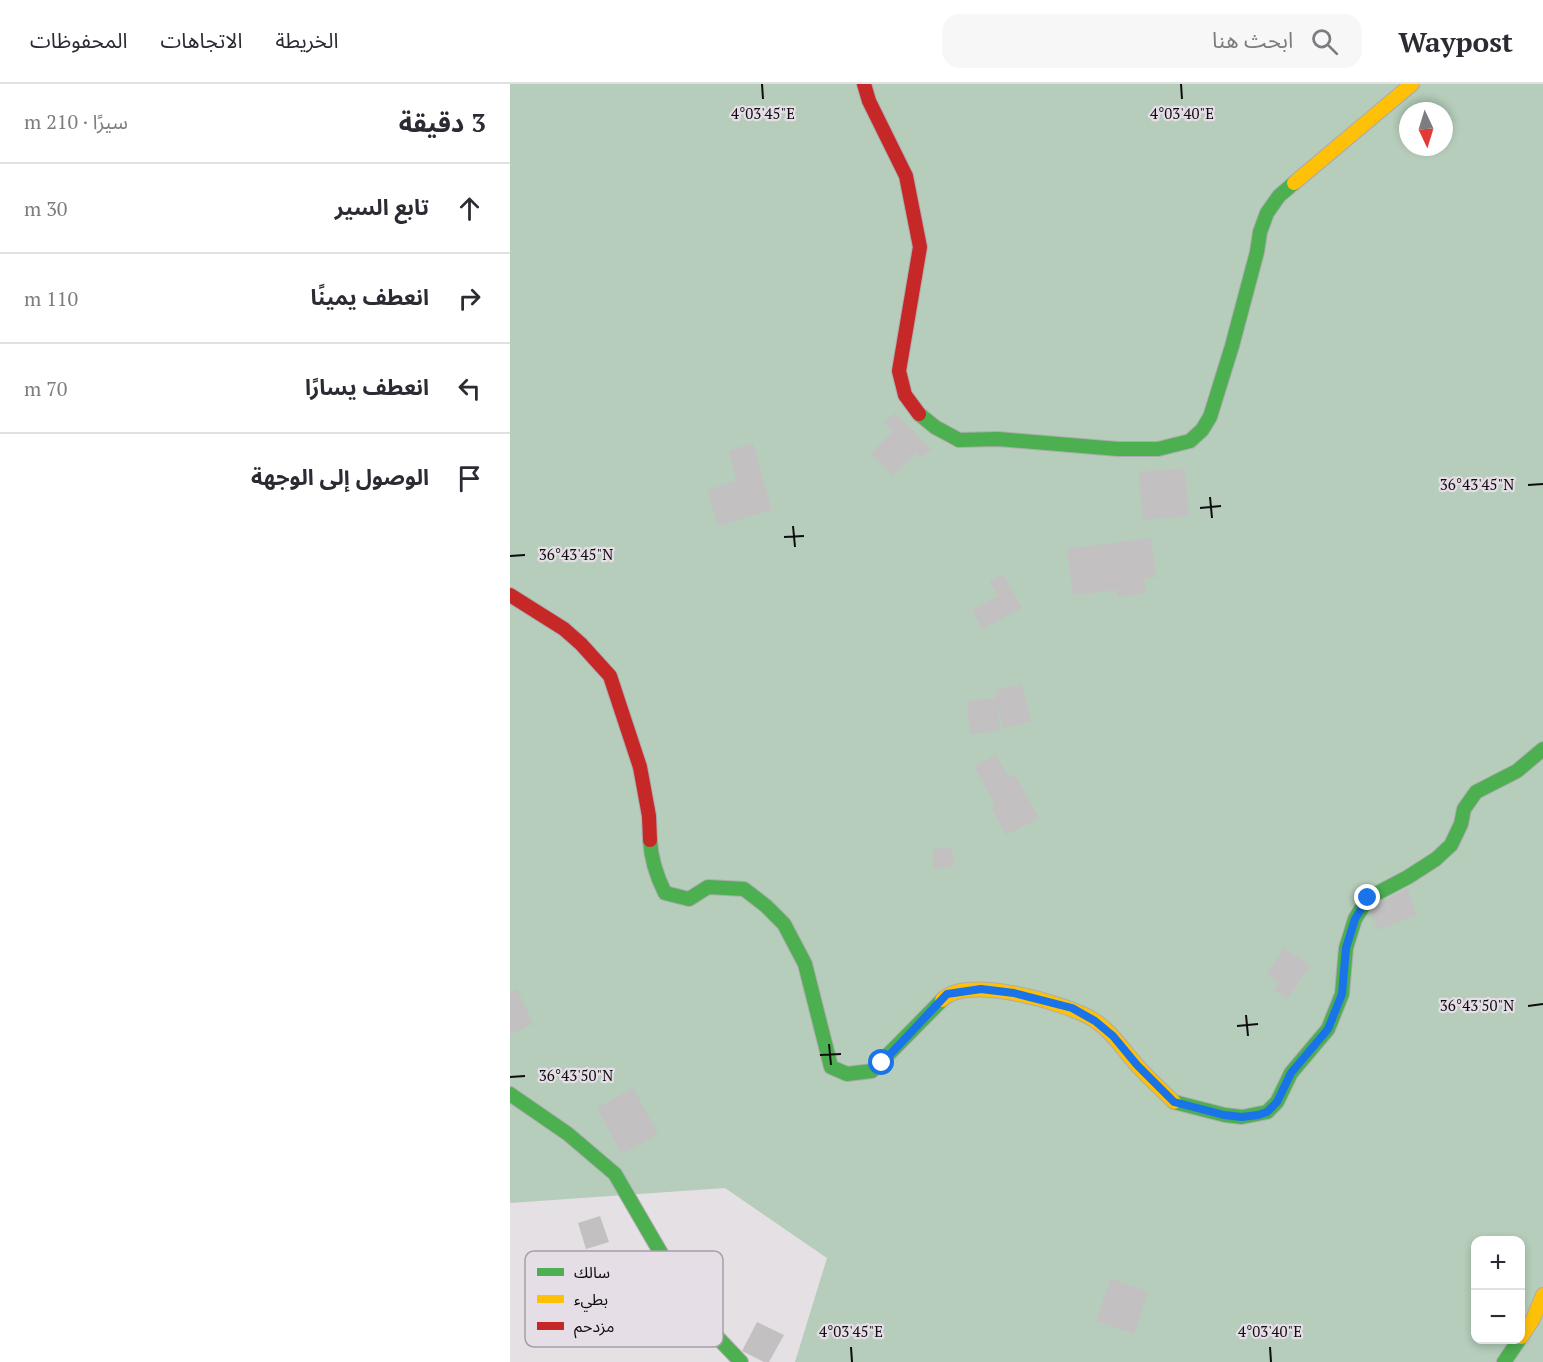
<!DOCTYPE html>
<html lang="ar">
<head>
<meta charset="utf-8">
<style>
	:root { --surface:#fff; --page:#f7f7f7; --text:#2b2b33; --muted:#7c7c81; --line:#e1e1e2 }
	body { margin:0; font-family:"PT Serif","Noto Sans Arabic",serif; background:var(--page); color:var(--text); direction:rtl }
	.controls { position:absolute; right:18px; bottom:18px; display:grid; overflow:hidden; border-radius:12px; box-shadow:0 3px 9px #0003 }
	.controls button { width:54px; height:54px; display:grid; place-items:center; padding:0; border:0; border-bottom:2px solid var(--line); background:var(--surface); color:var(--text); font:30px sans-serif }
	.compass { position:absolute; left:889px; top:18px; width:54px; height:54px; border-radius:50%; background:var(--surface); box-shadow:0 3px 9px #0003; rotate:176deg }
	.stop { position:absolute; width:18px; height:18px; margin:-14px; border:4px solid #1a73e8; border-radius:50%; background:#fff }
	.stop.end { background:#1a73e8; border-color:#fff; box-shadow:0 2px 6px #0008 }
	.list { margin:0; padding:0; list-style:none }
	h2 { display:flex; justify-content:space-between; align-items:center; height:78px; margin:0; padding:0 24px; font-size:26px }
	h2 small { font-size:20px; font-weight:400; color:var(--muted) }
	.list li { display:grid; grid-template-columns:39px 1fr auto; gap:18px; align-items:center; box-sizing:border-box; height:90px; padding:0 24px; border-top:2px solid var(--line) }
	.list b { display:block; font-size:22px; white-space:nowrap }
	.list em { font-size:20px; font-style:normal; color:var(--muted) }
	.icon { flex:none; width:33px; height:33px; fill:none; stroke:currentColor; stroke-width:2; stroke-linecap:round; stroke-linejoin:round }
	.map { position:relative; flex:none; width:1033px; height:1278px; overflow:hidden; direction:ltr }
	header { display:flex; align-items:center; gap:36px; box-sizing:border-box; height:84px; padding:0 30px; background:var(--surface); border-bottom:2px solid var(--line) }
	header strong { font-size:28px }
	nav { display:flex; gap:33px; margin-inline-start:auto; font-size:21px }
	.search { width:420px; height:54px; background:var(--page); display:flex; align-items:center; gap:15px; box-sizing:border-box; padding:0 21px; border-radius:18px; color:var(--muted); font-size:22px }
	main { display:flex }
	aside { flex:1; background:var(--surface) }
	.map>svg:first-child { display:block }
	.forest { fill:#b5cdba; fill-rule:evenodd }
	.building { fill:#c3c0c2 }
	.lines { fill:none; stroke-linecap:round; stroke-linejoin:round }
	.fast-casing { stroke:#aeabaf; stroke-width:16 }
	.slow-casing { stroke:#aeabaf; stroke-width:16 }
	.jam-casing { stroke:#aeabaf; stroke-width:16 }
	.fast { stroke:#4caf50; stroke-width:14 }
	.slow { stroke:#ffc107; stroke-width:14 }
	.jam { stroke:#c62828; stroke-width:14 }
	.route { stroke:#1a73e8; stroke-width:8 }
	.ticks { fill:none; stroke:#0f0c0f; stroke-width:2 }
	.key { fill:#e6dee6; stroke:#a69fa6; stroke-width:1.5 }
	.key-label { font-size:16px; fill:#0f0c0f }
	.ticks-label { font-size:15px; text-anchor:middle; fill:#0f0c0f; stroke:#e6dee6; stroke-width:4.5; stroke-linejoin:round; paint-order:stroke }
</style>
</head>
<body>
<header>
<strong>Waypost</strong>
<div class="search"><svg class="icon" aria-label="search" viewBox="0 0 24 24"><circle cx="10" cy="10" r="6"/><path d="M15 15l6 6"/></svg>ابحث هنا</div>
<nav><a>الخريطة</a><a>الاتجاهات</a><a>المحفوظات</a></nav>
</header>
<main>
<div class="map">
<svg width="1033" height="1278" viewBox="0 0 1033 1278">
	<rect width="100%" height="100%" fill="#e4e0e4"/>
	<path class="forest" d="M 0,0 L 1033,0 L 1033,1278 L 285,1278 L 317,1174 L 215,1104 L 0,1119 ZM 898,27 L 934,27 L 934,63 L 898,63 ZM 966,1156 L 1011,1156 L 1011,1256 L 966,1256 Z"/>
	<g class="building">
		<path d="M 385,329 L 421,365 L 412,374 L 406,369 L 383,392 L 361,370 L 383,347 L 374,339 Z"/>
		<path d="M 243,359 L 262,426 L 208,442 L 197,406 L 226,397 L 219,367 Z"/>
		<path d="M 675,384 L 679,432 L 633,436 L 629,388 Z"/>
		<path d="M 641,454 L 646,493 L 634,495 L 636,509 L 608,513 L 607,506 L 563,511 L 557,465 Z"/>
		<path d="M 493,490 L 512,524 L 472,545 L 462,526 L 488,512 L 479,497 Z"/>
		<path d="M 512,600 L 521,638 L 493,644 L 485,606 Z"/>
		<path d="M 487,614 L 490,647 L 460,650 L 457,617 Z"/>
		<path d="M 486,671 L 499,694 L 505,690 L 529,734 L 496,751 L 481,723 L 485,721 L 464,682 Z"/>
		<path d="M 442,764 L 444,783 L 424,785 L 423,765 Z"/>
		<path d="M 897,804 L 907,831 L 868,846 L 860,826 Z"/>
		<path d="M 774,864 L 800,881 L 777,915 L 764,906 L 769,899 L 757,890 Z"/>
		<path d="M 7,905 L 23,940 L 0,950 L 0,908 Z"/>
		<path d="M 123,1004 L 148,1050 L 112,1070 L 87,1024 Z"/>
		<path d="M 90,1132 L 99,1158 L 76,1165 L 68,1139 Z"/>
		<path d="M 601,1195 L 638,1208 L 624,1250 L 586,1237 Z"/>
		<path d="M 247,1238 L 274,1251 L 259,1278 L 254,1278 L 232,1267 Z"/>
	</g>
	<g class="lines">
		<defs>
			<g id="fast">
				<path d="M 409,330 L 425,343 L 449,356 L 488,355 L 608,365 L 648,365 L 680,357 L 692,346 L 700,333 L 722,262 L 747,168 L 750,148 L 757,129 L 769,112 L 784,99"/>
				<path d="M 140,756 C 141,776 146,791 155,809 L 179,815 L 198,803 L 234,805 L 256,822 L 274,840 L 295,880 L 321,983 L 337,990 L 362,987 L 432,916"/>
				<path d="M 0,1010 L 58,1050 L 105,1090 L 188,1233 L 231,1278"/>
				<path d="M 664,1018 L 715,1031 L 732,1033 L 757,1028 L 767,1018 L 781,989 L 818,945 L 832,910 L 836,864 L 845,835 L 858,814 L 898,793 L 926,775 L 941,761 L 951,740 L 954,725 L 966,708 L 1007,687 L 1033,665"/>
				<path d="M 994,1278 L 1009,1256"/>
			</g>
			<g id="slow">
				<path d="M 784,99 L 902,0"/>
				<path d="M 432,916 C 456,890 557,919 584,936 C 601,947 612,964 625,979 C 637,993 651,1005 664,1018"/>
				<path d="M 1011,1253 L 1023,1235 L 1033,1211"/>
			</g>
			<g id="jam">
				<path d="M 354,0 L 359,17 L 396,92 L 410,163 L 389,287 L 395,311 L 409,330"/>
				<path d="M 0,511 L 54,545 L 71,560 L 100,592 L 130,683 L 139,732 L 140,756"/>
			</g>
		</defs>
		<use href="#fast" class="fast-casing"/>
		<use href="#slow" class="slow-casing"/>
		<use href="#jam" class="jam-casing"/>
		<use href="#fast" class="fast"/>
		<use href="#slow" class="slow"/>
		<use href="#jam" class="jam"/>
	</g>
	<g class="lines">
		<path class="route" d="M 372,979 L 437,910 L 471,905 L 504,909 L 562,924 L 585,937 L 603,952 L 627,981 L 664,1018 L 714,1031 L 732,1033 L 748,1031 L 757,1028 L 767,1018 L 781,989 L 818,945 L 832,910 L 836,864 L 845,835 L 858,814"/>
	</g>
	<path class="ticks" d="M 252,0 L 253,15M 671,0 L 672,15M 1018,401 L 1033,400M 700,413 L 702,434M 690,424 L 711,422M 283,442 L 285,463M 274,453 L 294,452M 0,472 L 15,471M 1018,922 L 1033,920M 736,931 L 738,952M 727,942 L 748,940M 319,960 L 321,981M 310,971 L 331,970M 0,993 L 15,992M 341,1263 L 342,1278M 760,1263 L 761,1278"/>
	<rect x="15" y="1167" width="198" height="96" rx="9" class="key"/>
	<rect x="27" y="1184" width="27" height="8" fill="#4caf50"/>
	<rect x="27" y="1211" width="27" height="8" fill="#ffc107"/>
	<rect x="27" y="1238" width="27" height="8" fill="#c62828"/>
	<g class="key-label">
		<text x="64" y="1194">سالك</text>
		<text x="64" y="1221">بطيء</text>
		<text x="64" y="1248">مزدحم</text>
	</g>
	<g class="ticks-label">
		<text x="253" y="35">4°03'45"E</text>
		<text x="672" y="35">4°03'40"E</text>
		<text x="967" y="406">36°43'45"N</text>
		<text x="66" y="476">36°43'45"N</text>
		<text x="967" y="927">36°43'50"N</text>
		<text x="66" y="997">36°43'50"N</text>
		<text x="341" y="1253">4°03'45"E</text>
		<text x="760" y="1253">4°03'40"E</text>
	</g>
</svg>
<div class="controls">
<button>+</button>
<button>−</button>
</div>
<svg class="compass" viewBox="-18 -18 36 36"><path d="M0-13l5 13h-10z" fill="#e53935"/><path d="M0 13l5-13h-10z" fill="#7c7c81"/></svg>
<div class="stop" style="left:372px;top:979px"></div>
<div class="stop end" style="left:858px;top:814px"></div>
</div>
<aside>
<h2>3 دقيقة<small>سيرًا · 210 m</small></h2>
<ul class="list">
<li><svg class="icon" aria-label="ahead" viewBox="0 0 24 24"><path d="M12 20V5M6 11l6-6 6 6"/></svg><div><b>تابع السير</b></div><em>30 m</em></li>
<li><svg class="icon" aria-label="right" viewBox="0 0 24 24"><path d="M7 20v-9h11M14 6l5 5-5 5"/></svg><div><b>انعطف يمينًا</b></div><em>110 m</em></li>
<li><svg class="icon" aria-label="left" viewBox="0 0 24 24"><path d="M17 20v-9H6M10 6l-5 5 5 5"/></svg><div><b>انعطف يسارًا</b></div><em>70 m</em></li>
<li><svg class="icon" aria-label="arrive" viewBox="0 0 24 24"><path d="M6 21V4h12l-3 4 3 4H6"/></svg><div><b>الوصول إلى الوجهة</b></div></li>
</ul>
</aside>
</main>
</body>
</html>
